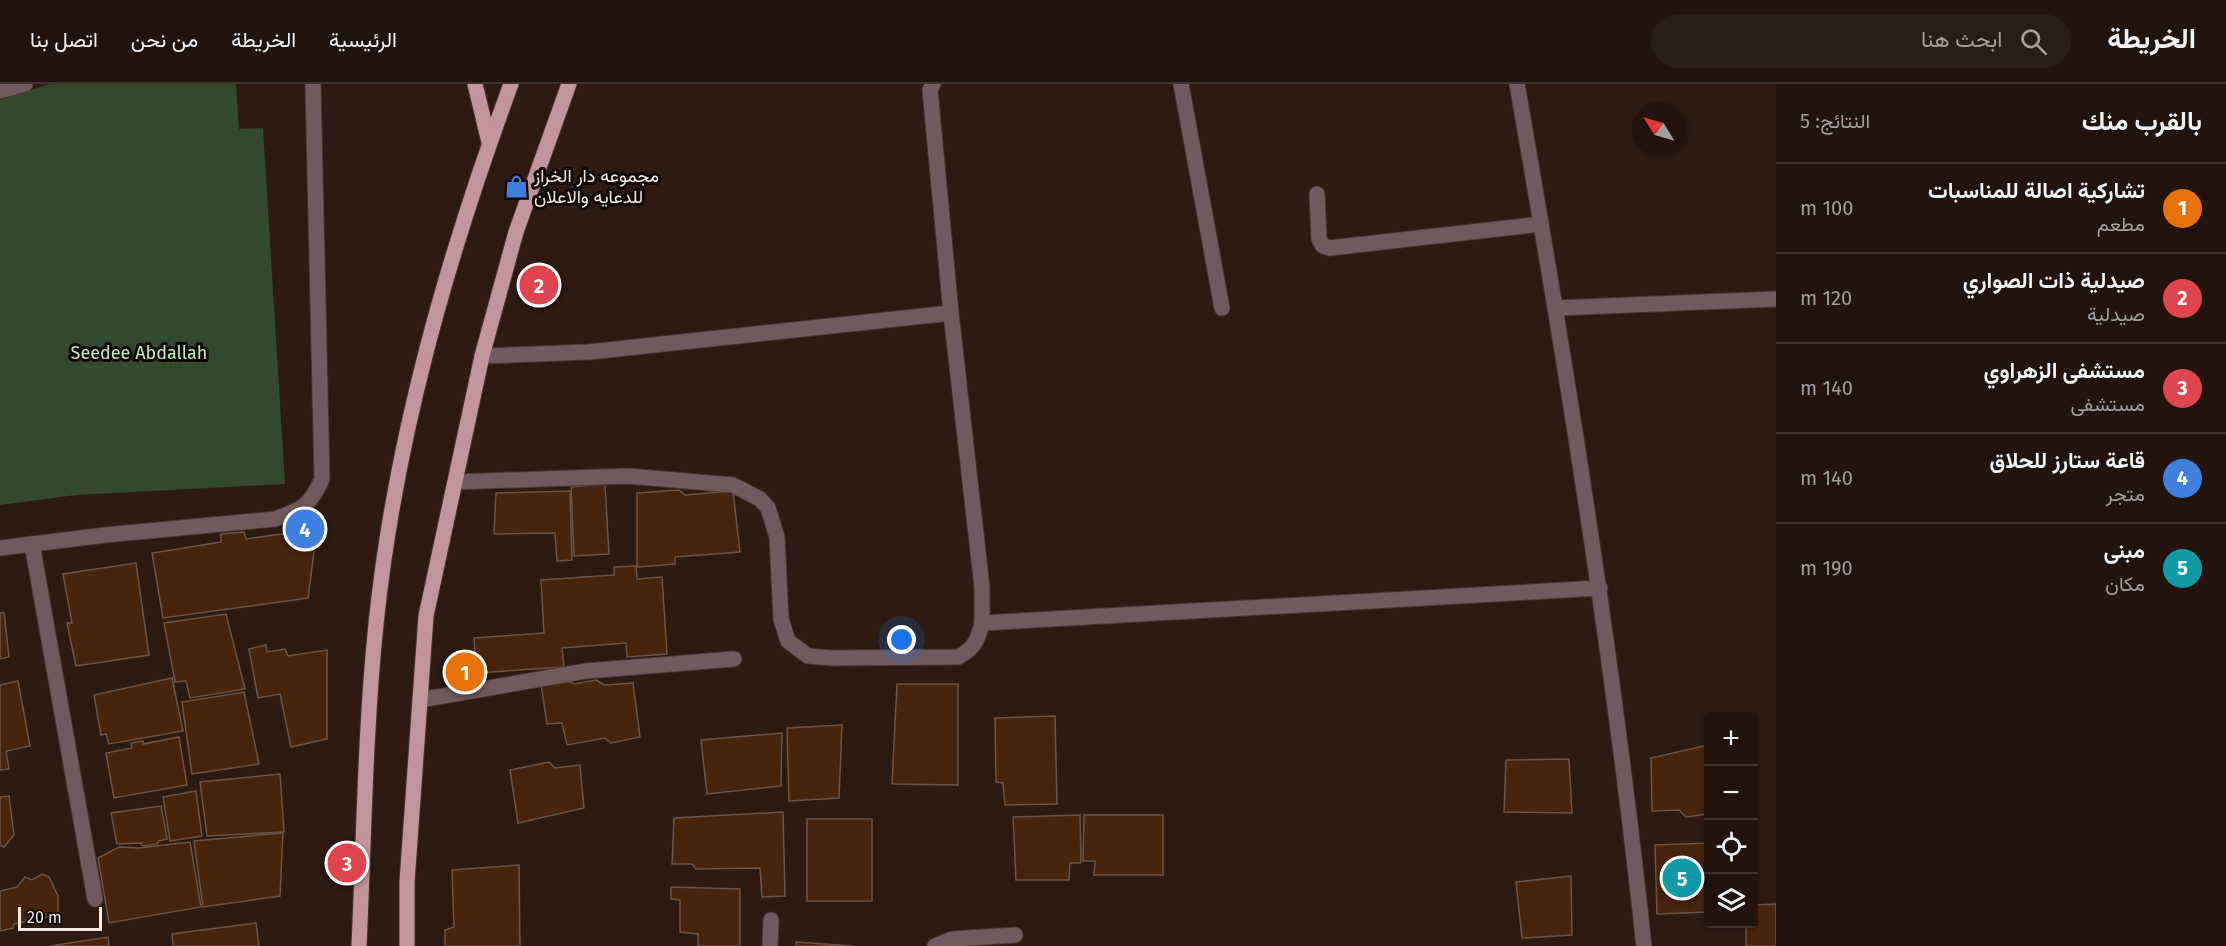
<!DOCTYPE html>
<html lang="ar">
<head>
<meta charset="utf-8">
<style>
	:root { --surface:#22140d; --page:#2a1d16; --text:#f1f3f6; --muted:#a29e9d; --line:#3f332e; --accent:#d93025 }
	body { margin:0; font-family:"Fira Sans",Vazirmatn,sans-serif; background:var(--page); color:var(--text); direction:rtl }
	.controls { position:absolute; right:18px; bottom:18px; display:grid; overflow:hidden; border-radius:6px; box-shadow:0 2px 4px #0004 }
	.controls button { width:54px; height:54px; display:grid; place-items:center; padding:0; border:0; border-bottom:2px solid var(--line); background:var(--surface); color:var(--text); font:30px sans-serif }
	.compass { position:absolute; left:1632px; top:18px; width:54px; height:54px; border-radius:50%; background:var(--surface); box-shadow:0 2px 4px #0004; rotate:307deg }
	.scale { position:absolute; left:18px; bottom:15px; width:84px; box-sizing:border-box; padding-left:6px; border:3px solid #f7eae3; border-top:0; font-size:16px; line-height:21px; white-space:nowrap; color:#f7eae3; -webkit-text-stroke:4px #0f0704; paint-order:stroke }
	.you { position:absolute; left:902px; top:556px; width:21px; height:21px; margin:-15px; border:4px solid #fff; border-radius:50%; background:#1a73e8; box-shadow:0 0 0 9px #1a73e833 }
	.badge { display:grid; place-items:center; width:39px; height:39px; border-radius:50%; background:var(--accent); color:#fff; font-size:20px; font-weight:700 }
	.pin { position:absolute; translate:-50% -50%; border:3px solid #fff; box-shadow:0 2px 6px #0006 }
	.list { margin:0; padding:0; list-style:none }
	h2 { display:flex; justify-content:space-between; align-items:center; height:78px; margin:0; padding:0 24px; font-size:26px }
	h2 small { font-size:20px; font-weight:400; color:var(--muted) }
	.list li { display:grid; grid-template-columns:39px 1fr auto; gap:18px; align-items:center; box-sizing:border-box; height:90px; padding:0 24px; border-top:2px solid var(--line) }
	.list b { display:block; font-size:22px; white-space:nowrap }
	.list p { margin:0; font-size:20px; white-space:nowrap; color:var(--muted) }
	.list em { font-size:20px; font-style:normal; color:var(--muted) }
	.icon { flex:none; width:33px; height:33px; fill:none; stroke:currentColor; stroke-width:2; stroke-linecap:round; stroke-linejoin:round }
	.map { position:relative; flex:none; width:1776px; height:862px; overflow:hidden; direction:ltr }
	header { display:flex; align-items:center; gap:36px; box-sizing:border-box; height:84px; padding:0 30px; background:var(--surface); border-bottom:2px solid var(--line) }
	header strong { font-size:28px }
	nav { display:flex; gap:33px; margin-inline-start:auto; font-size:21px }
	.search { width:420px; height:54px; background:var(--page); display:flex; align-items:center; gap:15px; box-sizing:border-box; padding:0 21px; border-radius:33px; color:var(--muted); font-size:22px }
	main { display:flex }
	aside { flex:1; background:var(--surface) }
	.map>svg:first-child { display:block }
	.green { fill:#32492d }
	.building { fill:#49240c; stroke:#6a5448; stroke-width:1.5 }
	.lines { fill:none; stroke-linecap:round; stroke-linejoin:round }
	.minor-casing { stroke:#49372e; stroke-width:17 }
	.major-casing { stroke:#49372e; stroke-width:17 }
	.minor { stroke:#715a5d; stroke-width:15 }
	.major { stroke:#c3959b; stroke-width:15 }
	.labels { text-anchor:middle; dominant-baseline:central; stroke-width:6; stroke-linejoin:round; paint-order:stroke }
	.poi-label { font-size:18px; fill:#f7eae3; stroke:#0f0704; text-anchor:start }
	.park-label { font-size:18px; fill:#bff0b3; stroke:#0f0704 }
</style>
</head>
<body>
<header>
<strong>الخريطة</strong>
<div class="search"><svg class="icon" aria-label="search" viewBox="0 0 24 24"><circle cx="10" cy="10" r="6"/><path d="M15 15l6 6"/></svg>ابحث هنا</div>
<nav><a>الرئيسية</a><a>الخريطة</a><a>من نحن</a><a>اتصل بنا</a></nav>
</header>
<main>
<aside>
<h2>بالقرب منك<small>النتائج: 5</small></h2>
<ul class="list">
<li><span class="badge" style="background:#e8710a">1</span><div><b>تشاركية اصالة للمناسبات</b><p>مطعم</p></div><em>100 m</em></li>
<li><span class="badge" style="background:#e0444e">2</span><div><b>صيدلية ذات الصواري</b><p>صيدلية</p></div><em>120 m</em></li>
<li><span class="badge" style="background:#e0444e">3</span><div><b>مستشفى الزهراوي</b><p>مستشفى</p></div><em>140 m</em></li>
<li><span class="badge" style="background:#3f7fe0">4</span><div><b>قاعة ستارز للحلاق</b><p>متجر</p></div><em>140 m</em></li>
<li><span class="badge" style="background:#0f9aa8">5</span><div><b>مبنى</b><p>مكان</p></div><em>190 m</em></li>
</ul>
</aside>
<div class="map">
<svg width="1776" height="862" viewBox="0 0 1776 862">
	<rect width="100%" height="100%" fill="#2d1a11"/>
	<path class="green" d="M 50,0 L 236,0 L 239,45 L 263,44 L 285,400 L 76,411 L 0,421 L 0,16 Z"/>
	<g class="building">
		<path d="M 605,400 L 609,470 L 574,472 L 571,403 Z"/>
		<path d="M 679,406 L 685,411 L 733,407 L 740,468 L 675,473 L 675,480 L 637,483 L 637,409 Z"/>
		<path d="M 570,407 L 572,476 L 557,477 L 555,449 L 494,450 L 496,409 Z"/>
		<path d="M 317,445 L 308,514 L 163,534 L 152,469 L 221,458 L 221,450 L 244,448 L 246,455 Z"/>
		<path d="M 136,479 L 149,571 L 76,582 L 67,539 L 72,539 L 63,490 Z"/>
		<path d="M 636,482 L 637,495 L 662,493 L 667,570 L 627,573 L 626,559 L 562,564 L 564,583 L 476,589 L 474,554 L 544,549 L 541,496 L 614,491 L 614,483 Z"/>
		<path d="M 0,529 L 4,529 L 9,573 L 0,575 Z"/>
		<path d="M 226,530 L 245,605 L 190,614 L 186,597 L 175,598 L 164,539 Z"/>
		<path d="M 266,561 L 267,568 L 285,565 L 288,572 L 327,566 L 327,655 L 291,663 L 280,610 L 258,614 L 249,565 Z"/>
		<path d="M 172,594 L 183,647 L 109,660 L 106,650 L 101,651 L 94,611 Z"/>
		<path d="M 596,596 L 604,601 L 633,599 L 640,653 L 611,659 L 605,654 L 567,661 L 562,639 L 547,640 L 541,600 L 571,598 L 574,600 Z"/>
		<path d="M 18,597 L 30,662 L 6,667 L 9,685 L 0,686 L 0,601 Z"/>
		<path d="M 897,600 L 958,600 L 958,701 L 892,700 Z"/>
		<path d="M 244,608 L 259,680 L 192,690 L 182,618 Z"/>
		<path d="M 1055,632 L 1057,720 L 1005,721 L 1003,699 L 996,698 L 995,634 Z"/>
		<path d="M 842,641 L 839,714 L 789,717 L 787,644 Z"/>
		<path d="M 782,649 L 781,702 L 707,710 L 701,656 Z"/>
		<path d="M 179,653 L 187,701 L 114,714 L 106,669 L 132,664 L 131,659 L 143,657 L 143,660 Z"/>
		<path d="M 1708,661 L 1708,730 L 1686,733 L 1679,726 L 1652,727 L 1651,674 Z"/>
		<path d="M 1569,675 L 1572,729 L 1504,728 L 1506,676 Z"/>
		<path d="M 549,678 L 555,684 L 580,681 L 584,724 L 518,739 L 510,686 Z"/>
		<path d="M 280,690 L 284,748 L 207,752 L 200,698 Z"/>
		<path d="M 196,707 L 202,752 L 170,757 L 163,713 Z"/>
		<path d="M 9,712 L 14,751 L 4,763 L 0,761 L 0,713 Z"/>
		<path d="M 161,722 L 167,755 L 159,757 L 157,760 L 143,762 L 141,759 L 117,760 L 111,729 Z"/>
		<path d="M 783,728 L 785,812 L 762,813 L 760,784 L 696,785 L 692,780 L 672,780 L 674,734 Z"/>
		<path d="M 1080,731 L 1081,779 L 1070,779 L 1069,796 L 1016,796 L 1013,733 Z"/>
		<path d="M 1084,731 L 1163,731 L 1163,791 L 1094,791 L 1095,777 L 1083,777 Z"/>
		<rect x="807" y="735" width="65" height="82"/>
		<path d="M 283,749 L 280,812 L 203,823 L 194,757 Z"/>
		<path d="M 190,758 L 201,823 L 109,839 L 98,774 L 119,763 L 139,764 Z"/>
		<path d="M 1708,759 L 1708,828 L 1657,830 L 1655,761 Z"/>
		<path d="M 519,781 L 520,862 L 445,862 L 445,846 L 454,843 L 452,786 Z"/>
		<path d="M 42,790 L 49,793 L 58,812 L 58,831 L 39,835 L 38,839 L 32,840 L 29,837 L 14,840 L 13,844 L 0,847 L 0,807 L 17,803 L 25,793 L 32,796 Z"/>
		<path d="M 1571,792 L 1572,851 L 1522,854 L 1516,798 Z"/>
		<path d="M 671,803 L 740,805 L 740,862 L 698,862 L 698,850 L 680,848 L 680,816 L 671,815 Z"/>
		<path d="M 1776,820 L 1776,862 L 1746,862 L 1746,840 L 1754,840 L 1754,821 Z"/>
		<path d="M 256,839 L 259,862 L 173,862 L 172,850 Z"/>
		<path d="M 108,853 L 109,862 L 50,862 Z"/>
		<path d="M 796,858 L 854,862 L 796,862 Z"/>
	</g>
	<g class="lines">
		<defs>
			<g id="minor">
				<path d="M 933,0 L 930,6 L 951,229 L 982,503 L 982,539 L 1600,504"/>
				<path d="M 1181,0 L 1222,224"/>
				<path d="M 1517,0 C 1567,286 1613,573 1644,862"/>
				<path d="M 0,7 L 25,0"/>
				<path d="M 1317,110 L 1319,155 L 1323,162 L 1330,164 L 1541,140"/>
				<path d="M 1556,224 L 1776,215"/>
				<path d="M 482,272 L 589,268 L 951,229"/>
				<path d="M 455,398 L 628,392 L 733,401 L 760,415 L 768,424 L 777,453 L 781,535 L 788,557 L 808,572 L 832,574 L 958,573 C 974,565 978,556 982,539"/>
				<path d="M 32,460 L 95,815"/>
				<path d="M 0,464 L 105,451 L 275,435 C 303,425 310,422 322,395 L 313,0"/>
				<path d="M 420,616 L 586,587 L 734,575"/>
				<path d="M 770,862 L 771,836"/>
				<path d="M 935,862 L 952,855 L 1015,851"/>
			</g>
			<g id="major">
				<path d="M 475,0 L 489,58"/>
				<path d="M 359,862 C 364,755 365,647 376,540 C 395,355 447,174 511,0"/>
				<path d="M 407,862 L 407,798 L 426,532 L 482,272 L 516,148 L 569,0"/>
			</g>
		</defs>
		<use href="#minor" class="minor-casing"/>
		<use href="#major" class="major-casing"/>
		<use href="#minor" class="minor"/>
		<use href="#major" class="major"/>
	</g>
	<defs>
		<symbol id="shop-bare" viewBox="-9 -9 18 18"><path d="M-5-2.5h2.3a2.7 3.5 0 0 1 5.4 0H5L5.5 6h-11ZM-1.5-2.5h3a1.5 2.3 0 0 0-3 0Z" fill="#3f7fe0" stroke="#0f0704" stroke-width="2.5" paint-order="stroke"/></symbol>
	</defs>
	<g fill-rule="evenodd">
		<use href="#shop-bare" x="500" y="86" width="33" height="33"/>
	</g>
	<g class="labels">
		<g class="poi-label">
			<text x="534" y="92">مجموعه دار الخراز<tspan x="534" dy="21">للدعايه والاعلان</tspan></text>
		</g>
		<g class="park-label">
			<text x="139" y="269">Seedee Abdallah</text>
		</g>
	</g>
</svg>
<div class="controls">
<button>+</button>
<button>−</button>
<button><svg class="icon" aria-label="locate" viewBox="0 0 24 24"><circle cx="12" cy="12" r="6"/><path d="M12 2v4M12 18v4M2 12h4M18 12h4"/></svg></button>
<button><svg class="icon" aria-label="layers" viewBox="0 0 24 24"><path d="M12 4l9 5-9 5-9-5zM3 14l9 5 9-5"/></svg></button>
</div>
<svg class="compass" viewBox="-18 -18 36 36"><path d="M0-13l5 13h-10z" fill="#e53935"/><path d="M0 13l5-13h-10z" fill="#a29e9d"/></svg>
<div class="scale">20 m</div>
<div class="you"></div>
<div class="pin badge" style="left:465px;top:588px;background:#e8710a">1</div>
<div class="pin badge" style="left:539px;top:201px;background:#e0444e">2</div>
<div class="pin badge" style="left:347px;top:779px;background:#e0444e">3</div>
<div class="pin badge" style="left:305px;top:445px;background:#3f7fe0">4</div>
<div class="pin badge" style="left:1682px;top:794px;background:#0f9aa8">5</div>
</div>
</main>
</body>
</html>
